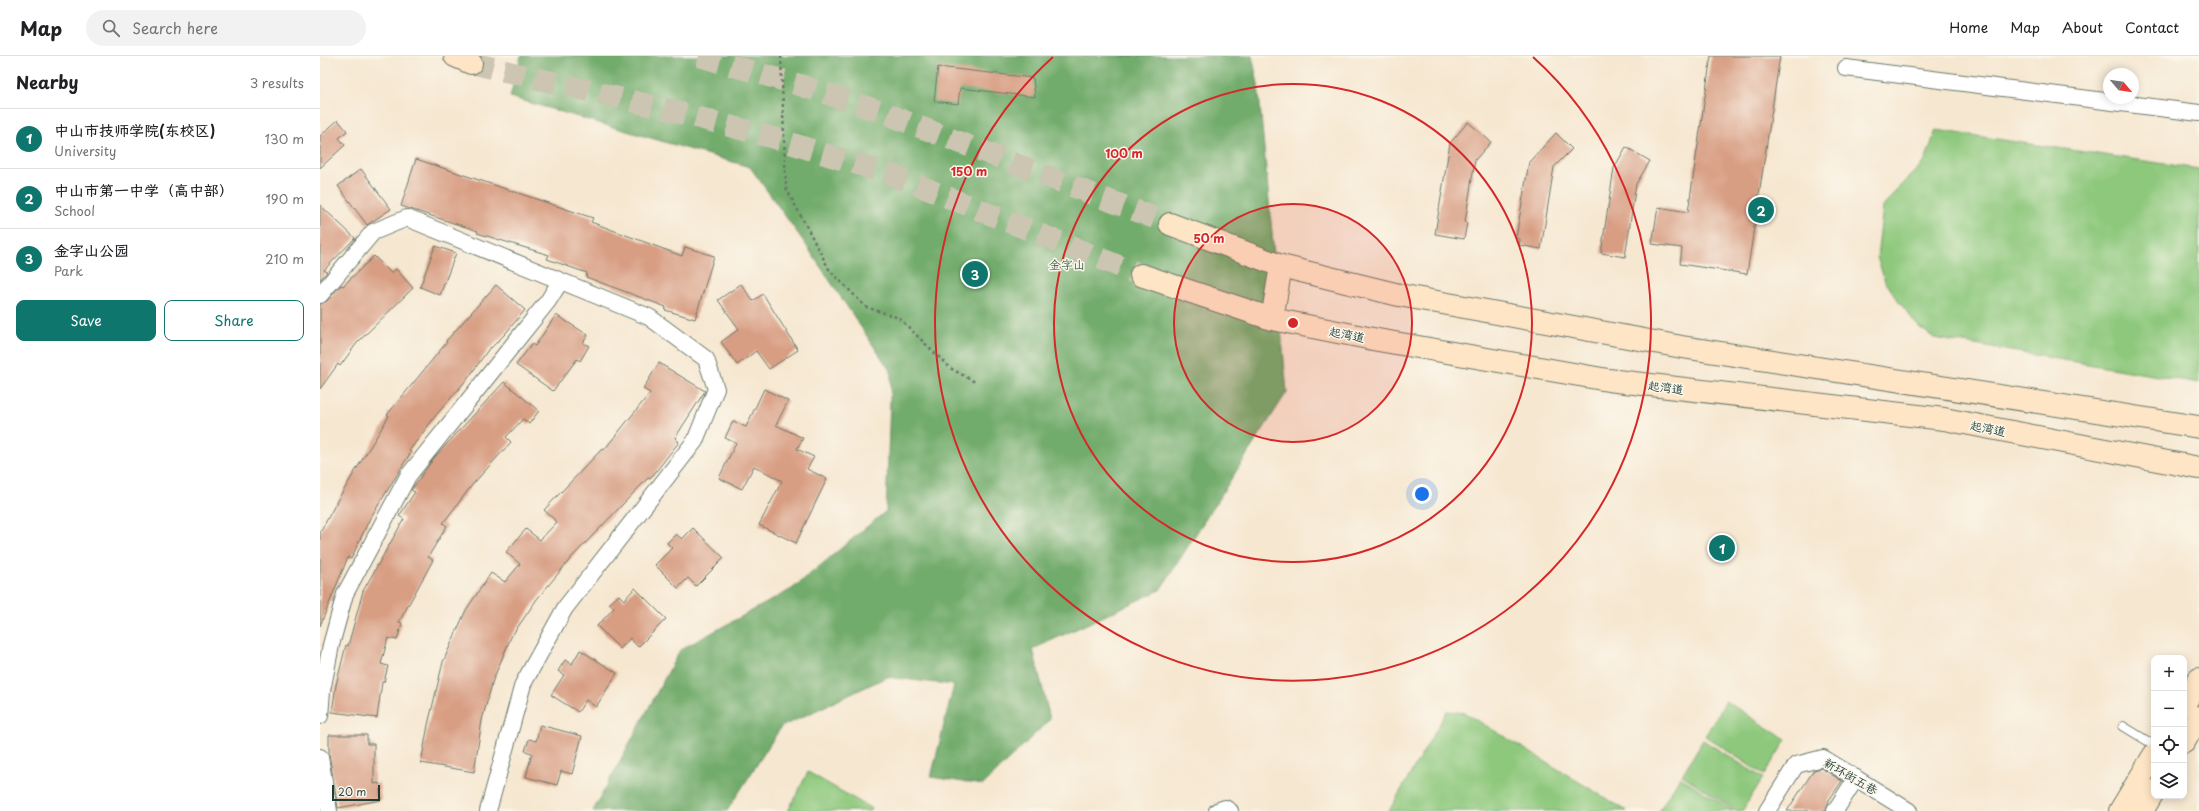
<!DOCTYPE html>
<html lang="en">
<head>
<meta charset="utf-8">
<style>
	:root { --surface:#fff; --page:#f2f2f2; --text:#202124; --muted:#757577; --line:#e0e0e0; --accent:#0f766e }
	body { margin:0; font-family:"Playpen Sans","LXGW WenKai TC",sans-serif; background:var(--page); color:var(--text) }
	.controls { position:absolute; right:12px; bottom:12px; display:grid; overflow:hidden; border-radius:8px; box-shadow:0 2px 10px #0003 }
	.controls button { width:36px; height:36px; display:grid; place-items:center; padding:0; border:0; border-bottom:1px solid var(--line); background:var(--surface); color:var(--text); font:20px sans-serif }
	.compass { position:absolute; left:1783px; top:12px; width:36px; height:36px; border-radius:50%; background:var(--surface); box-shadow:0 2px 10px #0003; rotate:119deg }
	.scale { position:absolute; left:12px; bottom:10px; width:48px; box-sizing:border-box; padding-left:4px; border:2px solid #1f3d34; border-top:0; font-size:11px; line-height:14px; white-space:nowrap; color:#1f3d34; -webkit-text-stroke:3px #fbf7ec; paint-order:stroke }
	.you { position:absolute; left:1102px; top:438px; width:14px; height:14px; margin:-10px; border:3px solid #fff; border-radius:50%; background:#1a73e8; box-shadow:0 0 0 6px #1a73e833 }
	.badge { display:grid; place-items:center; width:26px; height:26px; border-radius:50%; background:var(--accent); color:#fff; font-size:13px; font-weight:700 }
	.pin { position:absolute; translate:-50% -50%; border:2px solid #fff; box-shadow:0 1px 4px #0006 }
	.list { margin:0; padding:0; list-style:none }
	h2 { display:flex; justify-content:space-between; align-items:center; height:52px; margin:0; padding:0 16px; font-size:17px }
	h2 small { font-size:13px; font-weight:400; color:var(--muted) }
	.list li { display:grid; grid-template-columns:26px 1fr auto; gap:12px; align-items:center; box-sizing:border-box; height:60px; padding:0 16px; border-top:1px solid var(--line) }
	.list b { display:block; font-size:15px; white-space:nowrap }
	.list p { margin:0; font-size:13px; white-space:nowrap; color:var(--muted) }
	.list em { font-size:13px; font-style:normal; color:var(--muted) }
	.actions { display:flex; gap:8px; padding:12px 16px }
	.actions a { flex:1; padding:9px 0; border:1px solid var(--accent); border-radius:8px; text-align:center; font-size:14px; color:var(--accent) }
	.actions .main { background:var(--accent); color:#fff }
	.icon { flex:none; width:22px; height:22px; fill:none; stroke:currentColor; stroke-width:2; stroke-linecap:round; stroke-linejoin:round }
	.map { position:relative; flex:none; width:1879px; height:755px; overflow:hidden }
	header { display:flex; align-items:center; gap:24px; box-sizing:border-box; height:56px; padding:0 20px; background:var(--surface); border-bottom:1px solid var(--line) }
	header strong { font-size:19px }
	nav { display:flex; gap:22px; margin-inline-start:auto; font-size:14px }
	.search { width:280px; height:36px; background:var(--page); display:flex; align-items:center; gap:10px; box-sizing:border-box; padding:0 14px; border-radius:22px; color:var(--muted); font-size:15px }
	main { display:flex }
	aside { flex:1; background:var(--surface) }
	.map>svg:first-child { display:block }
	.green { fill:#8dc87c; stroke:#568258 }
	.forest { fill:#72ac6c; stroke:#487450 }
	.building { fill:#d89e83 }
	.lines { fill:none; stroke-linecap:round; stroke-linejoin:round }
	.secondary-tunnel { stroke:#cbc5b1; stroke-width:22; stroke-dasharray:22 11; stroke-linecap:butt }
	.lane-casing { stroke:#6a786b; stroke-width:10 }
	.street-casing { stroke:#6a786b; stroke-width:18 }
	.secondary-casing { stroke:#6a786b; stroke-width:24 }
	.path { stroke:#6a786b; stroke-width:2.5; stroke-dasharray:3 3; stroke-linecap:butt }
	.lane { stroke:#fff; stroke-width:8 }
	.street { stroke:#fff; stroke-width:16 }
	.secondary { stroke:#fee5c5; stroke-width:22 }
	.ring { fill:none; stroke:#d62828; stroke-width:2 }
	.labels { text-anchor:middle; dominant-baseline:central; stroke-width:3; stroke-linejoin:round; paint-order:stroke }
	.park-label { font-size:12px; fill:#3a6046; stroke:#fbf7ec }
	.street-label { font-size:12px; fill:#1f3d34; stroke:#fbf7ec }
	.centre { fill:#d62828; stroke:#fbf7ec; stroke-width:2 }
	.ring-label { font-size:12px; text-anchor:middle; font-weight:bold; fill:#d62828; stroke:#fbf7ec; stroke-width:3; stroke-linejoin:round; paint-order:stroke }
</style>
</head>
<body>
<header>
<strong>Map</strong>
<div class="search"><svg class="icon" aria-label="search" viewBox="0 0 24 24"><circle cx="10" cy="10" r="6"/><path d="M15 15l6 6"/></svg>Search here</div>
<nav><a>Home</a><a>Map</a><a>About</a><a>Contact</a></nav>
</header>
<main>
<aside>
<h2>Nearby<small>3 results</small></h2>
<ul class="list">
<li><span class="badge">1</span><div><b>中山市技师学院(东校区)</b><p>University</p></div><em>130 m</em></li>
<li><span class="badge">2</span><div><b>中山市第一中学（高中部）</b><p>School</p></div><em>190 m</em></li>
<li><span class="badge">3</span><div><b>金字山公园</b><p>Park</p></div><em>210 m</em></li>
</ul>
<div class="actions"><a class="main">Save</a><a>Share</a></div>
</aside>
<div class="map">
<svg width="1879" height="755" viewBox="0 0 1879 755">
	<rect width="100%" height="100%" fill="#fbf7ec"/>
	<filter id="ink" filterUnits="userSpaceOnUse"><feTurbulence type="fractalNoise" baseFrequency=".025" numOctaves="2"/><feDisplacementMap in="SourceGraphic" scale="8" xChannelSelector="R" yChannelSelector="G"/><feConvolveMatrix kernelMatrix="1 2 1 2 8 2 1 2 1" color-interpolation-filters="sRGB"/></filter>
	<filter id="wash" filterUnits="userSpaceOnUse"><feTurbulence type="fractalNoise" baseFrequency=".012" numOctaves="4" result="noise"/><feDisplacementMap in="SourceGraphic" scale="16" xChannelSelector="R" yChannelSelector="G"/><feGaussianBlur stdDeviation="0.9" result="paint"/><feColorMatrix in="noise" values="0 0 0 0 0 0 0 0 0 0 0 0 0 0 0 0 0 1.4 0 .05"/><feComposite in="paint" operator="in"/></filter>
	<g filter="url(#wash)">
		<rect width="100%" height="100%" fill="#f6e7d0"/>
		<g class="green">
			<path d="M 1616,74 L 1879,113 L 1879,327 L 1614,282 L 1598,270 L 1580,247 L 1565,225 L 1557,201 L 1563,151 L 1580,130 L 1605,105 Z"/>
			<path d="M 1406,645 L 1466,684 L 1444,719 L 1385,680 Z"/>
			<path d="M 1127,655 L 1145,657 L 1307,755 L 1069,755 Z"/>
			<path d="M 1383,684 L 1443,722 L 1422,755 L 1417,755 L 1362,719 Z"/>
			<path d="M 488,716 L 552,753 L 551,755 L 468,755 Z"/>
			<path d="M 1360,721 L 1414,755 L 1339,755 Z"/>
		</g>
		<path class="forest" d="M 201,0 L 932,0 L 938,28 L 967,336 L 840,534 L 713,593 L 730,663 L 663,729 L 611,721 L 634,629 L 567,621 L 461,671 L 407,755 L 273,755 L 360,594 L 472,533 L 566,455 L 571,316 L 484,186 L 430,111 L 190,41 Z"/>
		<g id="blocks">
			<g class="building">
				<path d="M 1391,0 L 1460,0 L 1427,218 L 1360,208 L 1362,192 L 1332,188 L 1338,151 L 1368,156 Z"/>
				<path d="M 618,11 L 713,22 L 715,41 L 640,32 L 638,48 L 614,45 Z"/>
				<path d="M 18,64 L 27,75 L 19,82 L 25,89 L 0,112 L 0,80 Z"/>
				<path d="M 1148,66 L 1171,86 L 1155,104 L 1145,166 L 1147,167 L 1144,183 L 1115,178 L 1130,87 Z"/>
				<path d="M 1236,77 L 1252,93 L 1234,111 L 1221,193 L 1199,189 L 1200,183 L 1196,182 L 1209,106 Z"/>
				<path d="M 1306,91 L 1330,105 L 1316,128 L 1305,201 L 1281,197 L 1294,112 Z"/>
				<path d="M 96,103 L 273,162 L 271,166 L 362,200 L 365,191 L 394,200 L 375,263 L 345,254 L 346,251 L 266,221 L 267,217 L 227,203 L 229,199 L 157,177 L 158,175 L 81,150 Z"/>
				<path d="M 41,113 L 71,153 L 47,169 L 18,130 Z"/>
				<path d="M 0,149 L 35,182 L 4,214 L 7,216 L 0,224 Z"/>
				<path d="M 115,190 L 136,197 L 120,239 L 100,231 Z"/>
				<path d="M 54,200 L 71,217 L 76,213 L 93,232 L 37,287 L 20,310 L 18,308 L 0,333 L 0,248 L 7,245 L 21,229 L 23,230 Z"/>
				<path d="M 421,228 L 433,245 L 443,238 L 478,294 L 449,313 L 436,295 L 417,309 L 401,286 L 419,273 L 398,244 Z"/>
				<path d="M 176,229 L 205,254 L 185,278 L 171,292 L 170,291 L 149,321 L 117,358 L 89,395 L 91,396 L 49,464 L 31,503 L 28,501 L 0,570 L 0,477 L 17,445 L 69,360 L 67,359 L 127,286 L 126,285 Z"/>
				<path d="M 236,259 L 268,279 L 263,287 L 269,290 L 260,305 L 257,303 L 233,335 L 196,309 L 212,288 L 215,290 Z"/>
				<path d="M 339,307 L 385,335 L 355,382 L 359,386 L 330,423 L 328,422 L 252,501 L 217,543 L 191,581 L 173,624 L 162,664 L 154,716 L 101,707 L 108,669 L 123,606 L 146,554 L 171,517 L 185,526 L 200,508 L 186,496 L 206,473 L 220,484 L 237,466 L 224,454 L 282,393 L 284,394 L 330,337 L 323,333 Z"/>
				<path d="M 184,326 L 219,355 L 209,368 L 203,363 L 186,381 L 191,386 L 153,428 L 123,467 L 127,470 L 108,501 L 113,504 L 79,566 L 82,567 L 77,584 L 68,582 L 61,608 L 68,610 L 64,626 L 62,626 L 57,662 L 12,656 L 16,629 L 26,589 L 28,590 L 43,535 L 84,463 L 79,460 L 95,436 L 91,434 L 114,402 Z"/>
				<path d="M 444,333 L 468,345 L 456,369 L 483,382 L 477,393 L 494,401 L 487,413 L 507,423 L 476,487 L 439,469 L 462,425 L 434,410 L 422,433 L 399,422 L 416,387 L 405,382 L 413,365 L 426,371 Z"/>
				<path d="M 373,472 L 404,502 L 376,530 L 368,522 L 358,532 L 335,509 L 352,492 L 347,487 L 356,478 L 362,483 Z"/>
				<path d="M 315,532 L 346,563 L 318,591 L 310,582 L 300,593 L 277,570 L 294,552 L 289,548 L 299,539 L 304,544 Z"/>
				<path d="M 260,594 L 297,617 L 276,651 L 266,644 L 258,656 L 231,639 L 244,619 L 238,615 L 245,604 L 252,608 Z"/>
				<path d="M 220,669 L 262,680 L 252,718 L 241,715 L 237,729 L 206,721 L 212,697 L 205,695 L 209,683 L 216,685 Z"/>
				<path d="M 9,679 L 47,679 L 47,688 L 54,688 L 54,728 L 59,727 L 61,744 L 18,752 L 9,698 Z"/>
				<path d="M 1501,712 L 1522,725 L 1509,744 L 1506,755 L 1467,755 L 1494,714 Z"/>
			</g>
		</g>
	</g>
	<g filter="url(#ink)">
		<use href="#blocks" fill-opacity="0" stroke="#6a786b" stroke-width="1"/>
		<g class="lines">
			<g class="secondary-tunnel">
				<path d="M 379,0 L 483,30 L 559,55 L 850,168"/>
				<path d="M 151,7 L 350,54 L 454,82 L 575,120 L 821,219"/>
			</g>
			<defs>
				<path id="lane" d="M 1803,670 L 1834,689"/>
				<g id="street">
					<path d="M 1526,12 L 1879,57"/>
					<path d="M 0,239 L 53,176 L 87,162 L 329,261 L 386,303 L 396,333 L 375,385 L 245,552 L 203,628 L 168,755"/>
					<path d="M 0,660 L 2,635 L 11,589 L 25,538 L 88,420 L 228,245 L 240,226"/>
					<path d="M 0,701 L 9,755"/>
					<path d="M 897,755 L 905,752 L 910,755"/>
					<path d="M 1447,755 L 1476,709 L 1503,702 L 1589,755"/>
					<path d="M 1515,755 L 1536,722"/>
				</g>
				<g id="secondary">
					<path d="M 135,0 L 151,7"/>
					<path d="M 850,168 L 961,210 L 1079,239 L 1362,291 L 1879,371"/>
					<path d="M 821,219 L 952,263 L 1058,284 L 1288,324 L 1624,363 L 1879,412"/>
					<path d="M 952,263 L 961,210"/>
					<path d="M 1864,649 L 1879,623"/>
					<path d="M 1864,686 L 1879,661"/>
					<path d="M 1800,755 L 1834,699"/>
					<path d="M 1822,755 L 1834,735"/>
				</g>
			</defs>
			<use href="#lane" class="lane-casing"/>
			<use href="#street" class="street-casing"/>
			<use href="#secondary" class="secondary-casing"/>
			<path class="path" d="M 461,0 L 466,132 L 510,215 L 546,251 L 579,262 L 630,312 L 657,327"/>
			<use href="#lane" class="lane"/>
			<use href="#street" class="street"/>
			<use href="#secondary" class="secondary"/>
		</g>
	</g>
	<circle cx="973" cy="267" r="119" fill="#d62828" fill-opacity=".12"/>
	<g class="ring">
		<circle cx="973" cy="267" r="119"/>
		<circle cx="973" cy="267" r="239"/>
		<path d="M1213 1A358 358 0 1 1 733 1"/>
	</g>
	<g class="labels">
		<g class="park-label">
			<text x="747" y="208">金字山</text>
		</g>
		<g class="street-label">
			<text transform="translate(1027 278) rotate(11)">起湾道</text>
			<text transform="translate(1346 331) rotate(7)">起湾道</text>
			<text transform="translate(1668 372) rotate(11)">起湾道</text>
			<text transform="translate(1531 720) rotate(30)">新环街五巷</text>
		</g>
	</g>
	<circle cx="973" cy="267" r="6" class="centre"/>
	<g class="ring-label">
		<text x="804" y="102">100 m</text>
		<text x="649" y="120">150 m</text>
		<text x="889" y="187">50 m</text>
	</g>
</svg>
<div class="controls">
<button>+</button>
<button>−</button>
<button><svg class="icon" aria-label="locate" viewBox="0 0 24 24"><circle cx="12" cy="12" r="6"/><path d="M12 2v4M12 18v4M2 12h4M18 12h4"/></svg></button>
<button><svg class="icon" aria-label="layers" viewBox="0 0 24 24"><path d="M12 4l9 5-9 5-9-5zM3 14l9 5 9-5"/></svg></button>
</div>
<svg class="compass" viewBox="-18 -18 36 36"><path d="M0-13l5 13h-10z" fill="#e53935"/><path d="M0 13l5-13h-10z" fill="#757577"/></svg>
<div class="scale">20 m</div>
<div class="you"></div>
<div class="pin badge" style="left:1402px;top:492px">1</div>
<div class="pin badge" style="left:1441px;top:154px">2</div>
<div class="pin badge" style="left:655px;top:218px">3</div>
</div>
</main>
</body>
</html>
